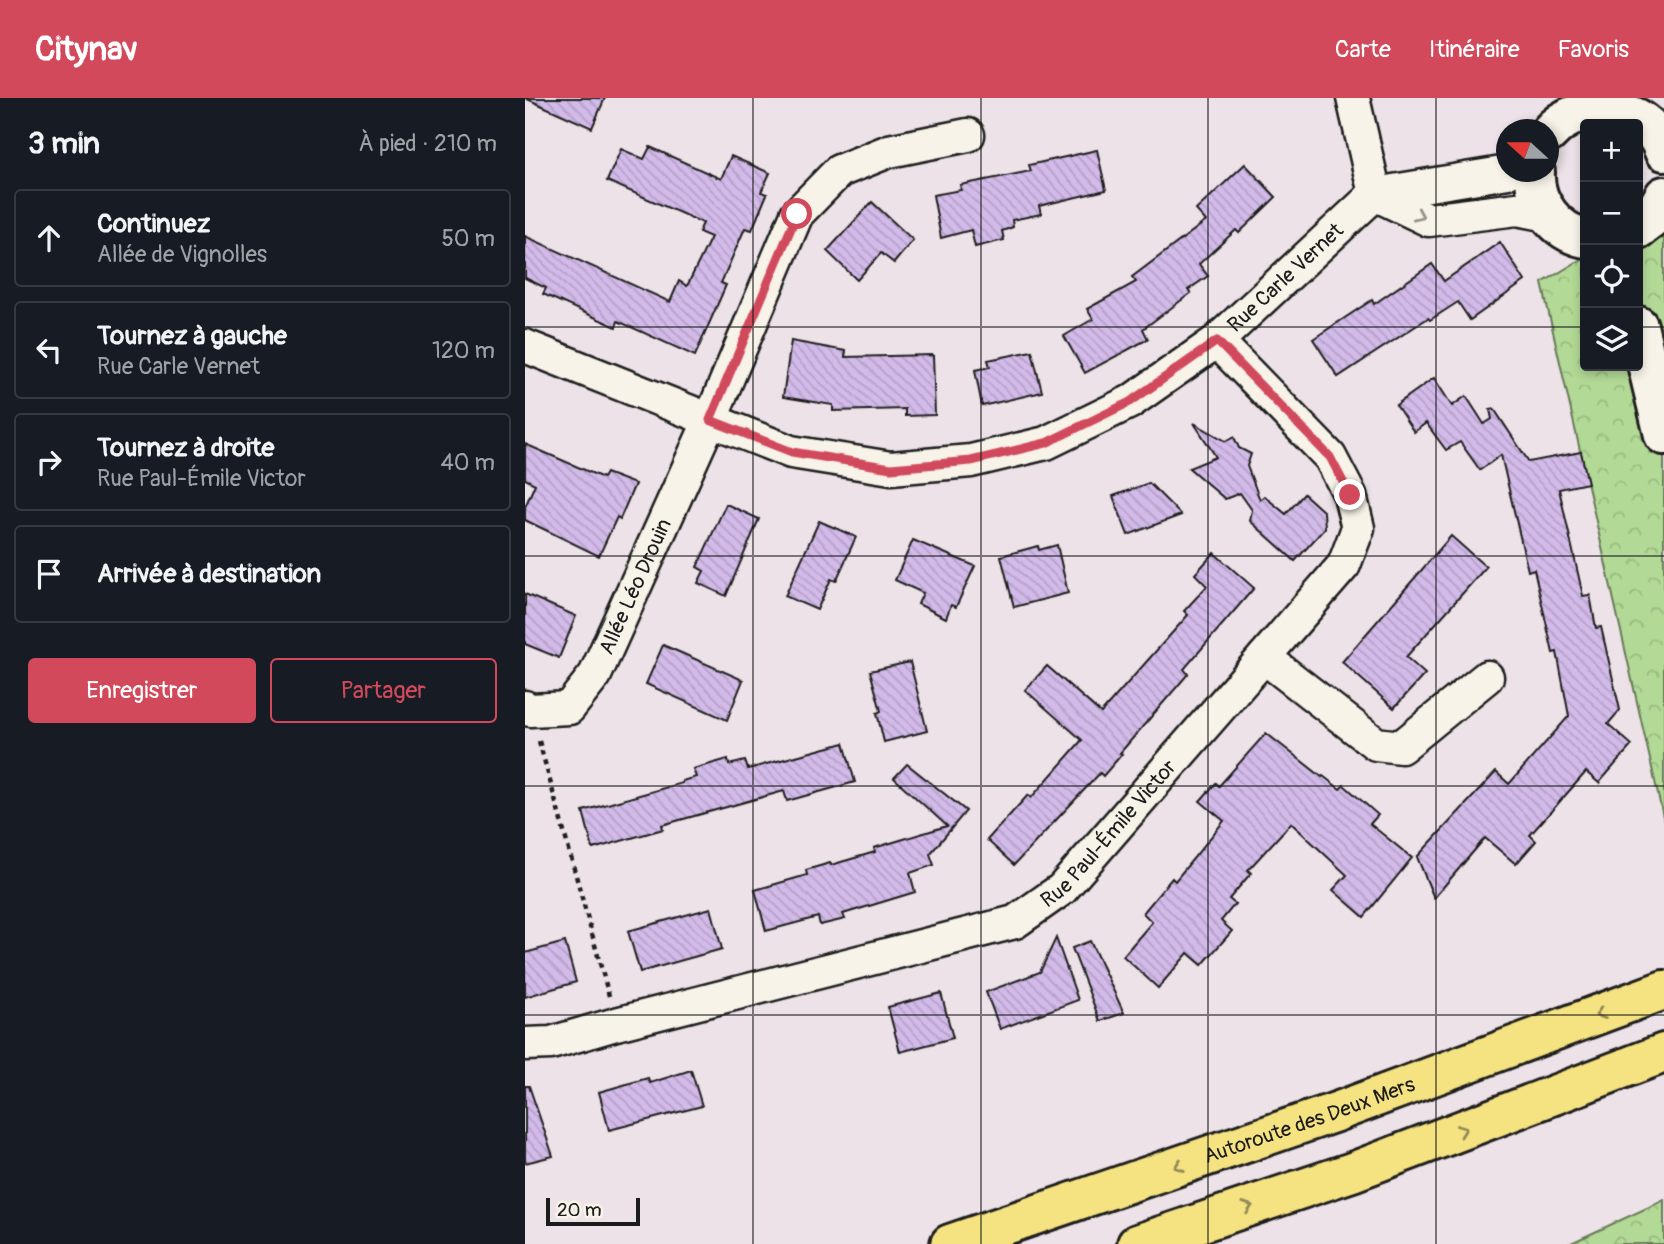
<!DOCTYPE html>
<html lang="fr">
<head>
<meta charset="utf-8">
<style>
	:root { --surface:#171b24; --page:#242831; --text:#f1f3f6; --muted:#9ea1a6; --line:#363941; --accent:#d1495b }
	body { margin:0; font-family:Pangolin,sans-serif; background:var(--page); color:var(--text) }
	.controls { position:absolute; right:21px; top:21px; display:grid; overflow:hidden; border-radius:7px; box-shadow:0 4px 10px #0003 }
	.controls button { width:63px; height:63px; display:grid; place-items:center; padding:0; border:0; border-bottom:2px solid var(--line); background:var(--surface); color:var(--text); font:35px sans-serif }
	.compass { position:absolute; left:971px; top:21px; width:63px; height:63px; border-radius:50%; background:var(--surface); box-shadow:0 4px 10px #0003; rotate:291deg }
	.scale { position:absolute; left:21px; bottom:18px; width:94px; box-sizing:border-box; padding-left:7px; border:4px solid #1c1c1c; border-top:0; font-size:19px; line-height:24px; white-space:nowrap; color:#1c1c1c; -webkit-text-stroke:5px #f7f3e8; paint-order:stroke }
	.stop { position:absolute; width:21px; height:21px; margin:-16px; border:5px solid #d1495b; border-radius:50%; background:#fff }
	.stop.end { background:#d1495b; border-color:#fff; box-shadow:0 2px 7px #0008 }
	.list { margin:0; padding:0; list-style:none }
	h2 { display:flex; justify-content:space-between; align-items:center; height:91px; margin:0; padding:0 28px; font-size:30px }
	h2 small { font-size:23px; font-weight:400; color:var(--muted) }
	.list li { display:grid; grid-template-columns:46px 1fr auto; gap:21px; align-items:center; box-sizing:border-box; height:98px; margin:0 14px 14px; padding:0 14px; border:2px solid var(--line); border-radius:7px }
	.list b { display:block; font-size:26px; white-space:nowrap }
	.list p { margin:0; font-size:23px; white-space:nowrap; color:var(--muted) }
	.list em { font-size:23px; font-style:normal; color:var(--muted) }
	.actions { display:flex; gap:14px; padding:21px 28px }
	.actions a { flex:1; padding:16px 0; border:2px solid var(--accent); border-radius:7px; text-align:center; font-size:24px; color:var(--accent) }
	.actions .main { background:var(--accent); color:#fff }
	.icon { flex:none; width:38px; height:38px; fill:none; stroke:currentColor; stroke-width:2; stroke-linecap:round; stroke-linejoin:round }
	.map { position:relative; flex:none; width:1139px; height:1146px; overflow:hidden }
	header { display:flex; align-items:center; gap:42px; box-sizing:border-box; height:98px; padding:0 35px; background:var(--accent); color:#fff }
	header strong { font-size:33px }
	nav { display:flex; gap:38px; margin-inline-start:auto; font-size:24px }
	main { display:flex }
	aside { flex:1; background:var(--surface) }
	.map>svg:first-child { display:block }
	.forest { fill:url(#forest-crowns); stroke:#677a58; stroke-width:2 }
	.building { fill:url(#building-back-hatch); stroke:#1c1c1c; stroke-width:2 }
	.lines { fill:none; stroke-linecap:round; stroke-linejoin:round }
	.street-casing { stroke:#1c1c1c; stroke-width:37 }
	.secondary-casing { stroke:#1c1c1c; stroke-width:44 }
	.highway-casing { stroke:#1c1c1c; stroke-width:44 }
	.path { stroke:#1c1c1c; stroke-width:4.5; stroke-dasharray:5 5; stroke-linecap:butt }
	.street { stroke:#f7f3e8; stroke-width:32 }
	.secondary { stroke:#f7f3e8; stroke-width:38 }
	.highway { stroke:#f5e382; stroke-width:38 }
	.oneway { stroke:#94928c }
	.oneway2 { stroke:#938954 }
	.route { stroke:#d1495b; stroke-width:9 }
	.grid { fill:none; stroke:#1c1c1c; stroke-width:2; stroke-opacity:0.55 }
	.labels { text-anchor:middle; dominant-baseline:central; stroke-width:6; stroke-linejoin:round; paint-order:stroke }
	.street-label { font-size:21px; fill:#1c1c1c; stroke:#f7f3e8 }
</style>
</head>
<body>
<header>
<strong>Citynav</strong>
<nav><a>Carte</a><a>Itinéraire</a><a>Favoris</a></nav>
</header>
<main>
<aside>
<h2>3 min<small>À pied · 210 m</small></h2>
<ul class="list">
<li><svg class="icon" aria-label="ahead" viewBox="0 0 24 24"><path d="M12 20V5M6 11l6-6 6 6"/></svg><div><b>Continuez</b><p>Allée de Vignolles</p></div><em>50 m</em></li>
<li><svg class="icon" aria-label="left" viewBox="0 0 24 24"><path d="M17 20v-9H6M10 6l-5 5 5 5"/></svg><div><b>Tournez à gauche</b><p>Rue Carle Vernet</p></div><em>120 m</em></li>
<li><svg class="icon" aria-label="right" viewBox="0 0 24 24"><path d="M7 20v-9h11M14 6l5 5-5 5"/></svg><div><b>Tournez à droite</b><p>Rue Paul-Émile Victor</p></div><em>40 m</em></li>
<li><svg class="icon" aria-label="arrive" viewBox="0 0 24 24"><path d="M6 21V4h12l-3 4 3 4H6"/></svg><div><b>Arrivée à destination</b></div></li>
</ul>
<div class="actions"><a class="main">Enregistrer</a><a>Partager</a></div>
</aside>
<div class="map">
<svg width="1139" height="1146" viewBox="0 0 1139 1146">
	<defs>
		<pattern id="forest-crowns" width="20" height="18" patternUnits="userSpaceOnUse" patternTransform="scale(1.75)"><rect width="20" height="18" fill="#b2d995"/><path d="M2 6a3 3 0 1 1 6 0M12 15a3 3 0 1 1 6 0" fill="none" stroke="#98ba80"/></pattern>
		<pattern id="building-back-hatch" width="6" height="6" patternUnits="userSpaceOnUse" patternTransform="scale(1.75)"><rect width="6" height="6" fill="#d2bae9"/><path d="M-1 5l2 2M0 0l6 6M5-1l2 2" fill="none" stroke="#b49fc7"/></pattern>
	</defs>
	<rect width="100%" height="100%" fill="#ece2e8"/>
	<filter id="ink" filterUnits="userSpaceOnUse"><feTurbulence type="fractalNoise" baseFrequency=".0143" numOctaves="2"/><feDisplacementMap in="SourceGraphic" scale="14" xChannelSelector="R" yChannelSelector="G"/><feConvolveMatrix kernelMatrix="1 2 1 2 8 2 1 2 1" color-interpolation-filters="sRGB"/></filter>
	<g filter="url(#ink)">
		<g class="forest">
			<path d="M 1139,113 L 1139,723 L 1017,185 L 1060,159 L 1060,268 L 1113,268 L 1113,128 Z"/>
			<path d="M 1139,1102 L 1139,1146 L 1044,1146 Z"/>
		</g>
		<g class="building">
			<path d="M 0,0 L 80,0 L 67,30 Z"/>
			<path d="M 125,49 L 196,81 L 206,58 L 245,75 L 236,94 L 242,96 L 227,132 L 220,130 L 196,185 L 201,187 L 170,258 L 93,223 L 91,229 L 18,196 L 21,190 L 0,180 L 0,138 L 145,204 L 154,183 L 162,188 L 186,139 L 174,134 L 178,125 L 82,83 L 96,51 L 119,61 Z"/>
			<path d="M 572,52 L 581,92 L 514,108 L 516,116 L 487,122 L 488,129 L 477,133 L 479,142 L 450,149 L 446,132 L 416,140 L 408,97 L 436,92 L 435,87 L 506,73 L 504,67 Z"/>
			<path d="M 720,66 L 751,99 L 714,135 L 711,132 L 674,166 L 683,178 L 663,192 L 666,195 L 618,231 L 623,241 L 560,275 L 539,238 L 568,221 L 562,211 L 611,184 L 607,179 L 681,123 L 671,112 Z"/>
			<path d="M 347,104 L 388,142 L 369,165 L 356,155 L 332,182 L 302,153 Z"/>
			<path d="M 975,144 L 1000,183 L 945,222 L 933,204 L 905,222 L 903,220 L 813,279 L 788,241 L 847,202 L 849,206 L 907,166 L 919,183 Z"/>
			<path d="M 266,243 L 321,253 L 320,259 L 408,257 L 410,317 L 380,318 L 380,311 L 308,313 L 308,307 L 258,299 Z"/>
			<path d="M 507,253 L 517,294 L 457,308 L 450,272 L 465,269 L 463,262 Z"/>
			<path d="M 909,280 L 927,308 L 941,298 L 959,326 L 967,321 L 965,312 L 969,311 L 1004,364 L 1056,354 L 1063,385 L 1034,391 L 1058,498 L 1065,497 L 1071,530 L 1076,529 L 1095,612 L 1083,626 L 1107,647 L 1074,685 L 1061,674 L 1005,737 L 1011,743 L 991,766 L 960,740 L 909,800 L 892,759 L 971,674 L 984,686 L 1044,618 L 1032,554 L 1028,555 L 1009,471 L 1003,473 L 976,357 L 955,372 L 935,344 L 921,352 L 901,325 L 889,334 L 871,307 Z"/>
			<path d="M 669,325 L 701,343 L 709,339 L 714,350 L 726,356 L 722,368 L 735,402 L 739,398 L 761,416 L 779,396 L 799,414 L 800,430 L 770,463 L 725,423 L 727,412 L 715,395 L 700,401 L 664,370 L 691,359 Z"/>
			<path d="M 0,346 L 78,380 L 81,375 L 110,386 L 95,421 L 92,419 L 74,458 L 0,422 L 0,409 L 10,386 L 0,381 Z"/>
			<path d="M 624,385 L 656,417 L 603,437 L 588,398 Z"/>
			<path d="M 201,406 L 234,421 L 201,498 L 173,485 L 179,473 L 172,469 Z"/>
			<path d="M 294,423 L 331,439 L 311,483 L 306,481 L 292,512 L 260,498 Z"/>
			<path d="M 926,438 L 961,469 L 881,559 L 900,576 L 869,610 L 817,564 Z"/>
			<path d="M 388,442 L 450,468 L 431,509 L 426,507 L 421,520 L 393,506 L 398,495 L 370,482 Z"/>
			<path d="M 532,447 L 543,495 L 489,509 L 476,458 L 513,448 L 514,452 Z"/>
			<path d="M 689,455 L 729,490 L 659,571 L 663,576 L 595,655 L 597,656 L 578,678 L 575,675 L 489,767 L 462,742 L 503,697 L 506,700 L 557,642 L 500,592 L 522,568 L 576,615 L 663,517 L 659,513 L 682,488 L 670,476 Z"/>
			<path d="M 0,496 L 51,518 L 34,560 L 0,546 Z"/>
			<path d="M 138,547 L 218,582 L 202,622 L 121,586 Z"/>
			<path d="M 385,564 L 402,633 L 359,644 L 352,615 L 356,613 L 345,573 Z"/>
			<path d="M 741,635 L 797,679 L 798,678 L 815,691 L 819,687 L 853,717 L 845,726 L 887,760 L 839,819 L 808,792 L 822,777 L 766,725 L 723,772 L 726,775 L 704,801 L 710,806 L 696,823 L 707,833 L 677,867 L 663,855 L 633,890 L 598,858 L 627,824 L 618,815 L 647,780 L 650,783 L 699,723 L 675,703 L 691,685 L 694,688 Z"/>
			<path d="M 319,645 L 330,684 L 262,703 L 259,693 L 137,727 L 138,731 L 68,751 L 58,713 L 157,685 L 157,683 L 171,679 L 168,671 L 203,661 L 204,667 L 220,663 L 223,671 Z"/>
			<path d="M 382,666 L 441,713 L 405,756 L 409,767 L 385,775 L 390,794 L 318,816 L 320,821 L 295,827 L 293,819 L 241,833 L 230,792 L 282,777 L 281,772 L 305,765 L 306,767 L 350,754 L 349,750 L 422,728 L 369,680 Z"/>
			<path d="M 186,810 L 197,851 L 115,874 L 103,833 Z"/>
			<path d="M 531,840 L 553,902 L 475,931 L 461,894 L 515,874 Z"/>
			<path d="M 565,843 L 599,915 L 575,923 L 547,850 Z"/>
			<path d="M 40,844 L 51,884 L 0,899 L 0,855 Z"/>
			<path d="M 416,895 L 428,940 L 375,954 L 363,909 Z"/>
			<path d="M 166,972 L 177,1008 L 84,1032 L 74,994 L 123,980 L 125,985 Z"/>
			<path d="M 0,988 L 4,988 L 28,1058 L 0,1065 Z"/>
		</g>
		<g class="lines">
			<defs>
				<g id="street">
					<path d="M 828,0 L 850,96"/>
					<path d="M 850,96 L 904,122 L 992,111 L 1023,117"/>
					<path id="s1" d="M 0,248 L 266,354 L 366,370 L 446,363 L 521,345 L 605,304 L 692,243 L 850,96 L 983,74"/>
					<path d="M 739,559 L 851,646 L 876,649 L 962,579"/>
					<path id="s2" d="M 0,609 L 5,612 L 44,610 L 70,577 L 185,322 L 272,116 L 314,73 L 364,53 L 443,37"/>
					<path id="s3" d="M 0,946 L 26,945 L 91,926 L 490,824 L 537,791 L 819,467 L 833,430 L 825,397 L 805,359 L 692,243"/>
				</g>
				<g id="secondary">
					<path d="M 1024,35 C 1054,0 1122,3 1139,53"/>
					<path d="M 1010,74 C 1008,104 1031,134 1060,140"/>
					<path d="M 1113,131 L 1125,122 L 1139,98"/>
					<path d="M 1113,228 L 1139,337"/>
				</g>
				<g id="highway">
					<path id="s4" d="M 425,1146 L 811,1014 L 1139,892"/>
					<path d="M 612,1146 L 827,1074 L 1139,955"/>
				</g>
			</defs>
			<use href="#street" class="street-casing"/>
			<use href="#secondary" class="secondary-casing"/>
			<use href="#highway" class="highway-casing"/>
			<path class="path" d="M 14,643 L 84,898"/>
			<use href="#street" class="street"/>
			<use href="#secondary" class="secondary"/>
			<use href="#highway" class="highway"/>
		</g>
		<defs><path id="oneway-chevron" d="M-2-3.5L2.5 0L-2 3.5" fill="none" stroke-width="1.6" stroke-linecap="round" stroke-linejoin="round" transform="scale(1.75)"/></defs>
		<use class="oneway" href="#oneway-chevron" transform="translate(894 117) rotate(24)"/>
		<g class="oneway2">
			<use href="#oneway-chevron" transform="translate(1075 916) rotate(160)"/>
			<use href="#oneway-chevron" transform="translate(937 1032) rotate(-21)"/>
			<use href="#oneway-chevron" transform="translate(654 1068) rotate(161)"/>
			<use href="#oneway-chevron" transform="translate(723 1109) rotate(-19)"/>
		</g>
	</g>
	<g class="lines" filter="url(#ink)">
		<path class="route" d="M 272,116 L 185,322 L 267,354 L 366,370 L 446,363 L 521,345 L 605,304 L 692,243 L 805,359 L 825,397"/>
	</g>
	<path class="grid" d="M 228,0 L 228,1146M 456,0 L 456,1146M 683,0 L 683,1146M 911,0 L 911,1146M 0,229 L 1060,229M 1113,229 L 1139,229M 0,458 L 1139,458M 0,688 L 1139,688M 0,917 L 1139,917"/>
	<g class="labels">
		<g class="street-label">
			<text stroke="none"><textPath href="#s1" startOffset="838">Rue Carle Vernet</textPath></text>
			<text stroke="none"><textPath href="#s2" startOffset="184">Allée Léo Drouin</textPath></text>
			<text stroke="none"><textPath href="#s3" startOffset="635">Rue Paul-Émile Victor</textPath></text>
			<text stroke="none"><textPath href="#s4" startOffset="380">Autoroute des Deux Mers</textPath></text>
		</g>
	</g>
</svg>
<div class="controls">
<button>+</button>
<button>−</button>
<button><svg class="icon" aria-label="locate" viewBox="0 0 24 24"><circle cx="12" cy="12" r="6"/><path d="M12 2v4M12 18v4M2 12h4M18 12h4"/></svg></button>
<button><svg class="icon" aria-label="layers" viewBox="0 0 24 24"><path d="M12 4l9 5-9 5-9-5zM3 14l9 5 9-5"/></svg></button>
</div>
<svg class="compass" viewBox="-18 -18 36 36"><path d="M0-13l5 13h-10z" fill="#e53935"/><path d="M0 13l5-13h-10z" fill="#9ea1a6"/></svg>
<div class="scale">20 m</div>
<div class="stop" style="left:272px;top:116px"></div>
<div class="stop end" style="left:825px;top:397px"></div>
</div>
</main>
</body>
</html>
